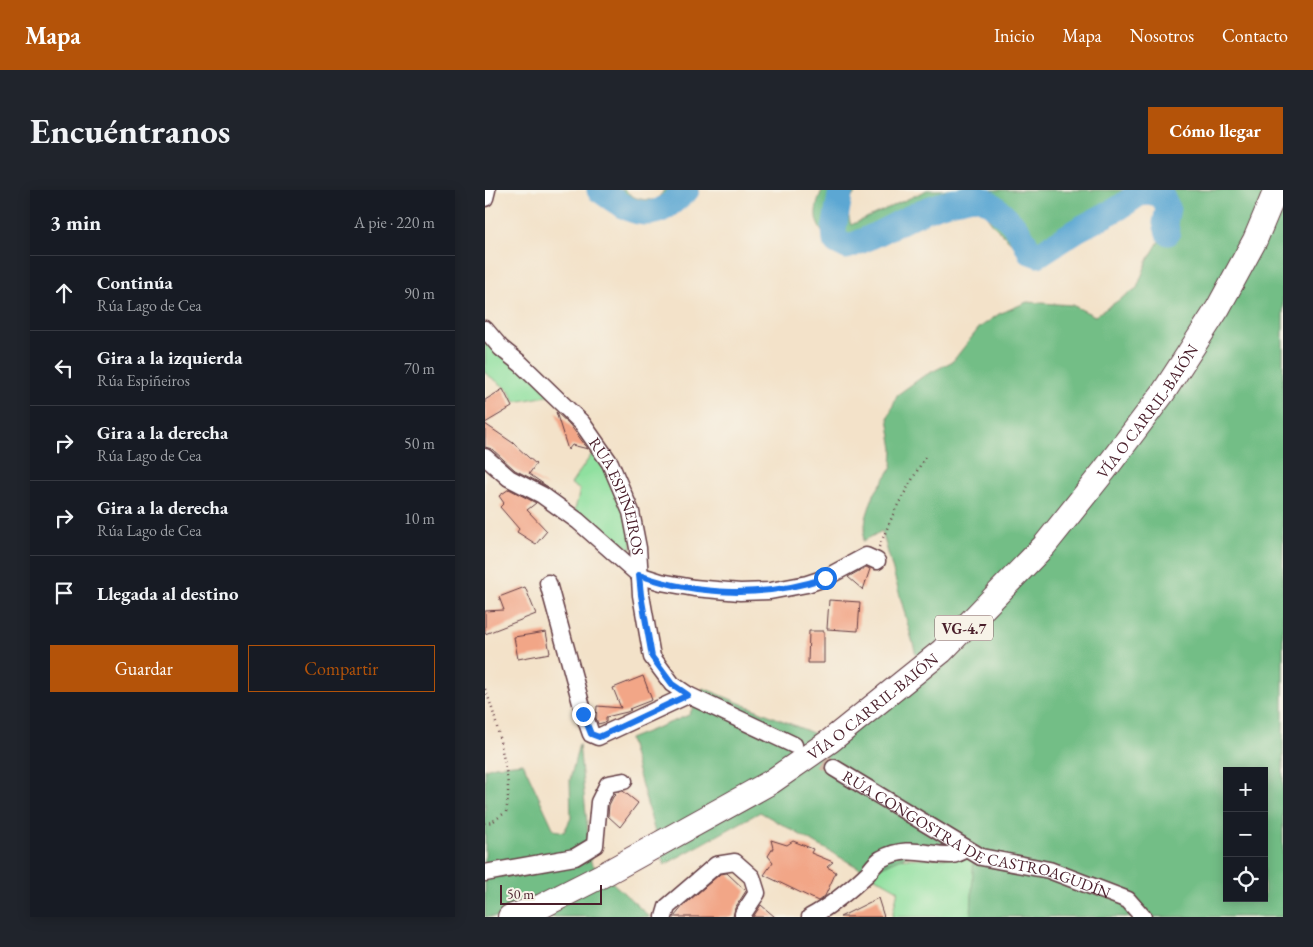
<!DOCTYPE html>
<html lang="es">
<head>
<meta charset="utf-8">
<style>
	:root { --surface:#171b24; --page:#20242c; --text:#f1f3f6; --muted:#9ea1a6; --line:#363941; --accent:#b45309 }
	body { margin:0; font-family:"EB Garamond",serif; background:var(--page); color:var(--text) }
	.controls { position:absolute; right:15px; bottom:15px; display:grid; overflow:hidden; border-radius:0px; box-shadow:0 2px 12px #0003 }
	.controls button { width:45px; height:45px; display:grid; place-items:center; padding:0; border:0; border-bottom:1px solid var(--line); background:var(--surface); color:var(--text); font:25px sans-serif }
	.scale { position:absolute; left:15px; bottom:12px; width:102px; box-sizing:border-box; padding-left:5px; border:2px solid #4a1f2b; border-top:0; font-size:14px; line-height:18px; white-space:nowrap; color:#4a1f2b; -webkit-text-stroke:4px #f7f3e8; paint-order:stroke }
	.stop { position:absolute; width:15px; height:15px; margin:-11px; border:4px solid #1a73e8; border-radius:50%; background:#fff }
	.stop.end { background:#1a73e8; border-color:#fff; box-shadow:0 1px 5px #0008 }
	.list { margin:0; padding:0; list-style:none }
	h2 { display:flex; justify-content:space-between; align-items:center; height:65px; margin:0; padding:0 20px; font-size:21px }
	h2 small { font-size:16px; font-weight:400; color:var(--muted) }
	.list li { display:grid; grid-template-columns:32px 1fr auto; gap:15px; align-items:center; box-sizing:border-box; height:75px; padding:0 20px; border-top:1px solid var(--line) }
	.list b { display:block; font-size:19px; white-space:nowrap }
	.list p { margin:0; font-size:16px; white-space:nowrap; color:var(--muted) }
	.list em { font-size:16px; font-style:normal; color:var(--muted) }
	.actions { display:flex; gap:10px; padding:15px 20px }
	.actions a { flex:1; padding:11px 0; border:1px solid var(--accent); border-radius:0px; text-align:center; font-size:18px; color:var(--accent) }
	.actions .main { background:var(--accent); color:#fff }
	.icon { flex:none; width:28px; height:28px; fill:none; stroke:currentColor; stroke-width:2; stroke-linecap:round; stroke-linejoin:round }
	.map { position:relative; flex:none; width:798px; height:727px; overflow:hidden; border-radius:0px }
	header { display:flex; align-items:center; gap:30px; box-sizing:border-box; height:70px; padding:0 25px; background:var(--accent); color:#fff }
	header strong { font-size:24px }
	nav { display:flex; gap:28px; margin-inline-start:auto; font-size:18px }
	.intro { display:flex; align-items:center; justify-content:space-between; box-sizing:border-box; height:120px; padding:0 30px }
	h1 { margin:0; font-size:35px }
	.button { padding:12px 22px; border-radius:0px; background:var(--accent); color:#fff; font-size:18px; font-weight:700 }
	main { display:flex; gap:30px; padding:0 30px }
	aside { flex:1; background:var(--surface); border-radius:0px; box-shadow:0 2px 12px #0003 }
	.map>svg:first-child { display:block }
	.green { fill:#8fe09f; stroke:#6c8065 }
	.forest { fill:#73be86; stroke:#5e6e58; fill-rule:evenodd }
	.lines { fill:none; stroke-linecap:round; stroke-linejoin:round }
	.river { stroke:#5ba7d3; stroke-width:25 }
	.building { fill:#f2a687 }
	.minor-tunnel { stroke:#d1bba9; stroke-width:16; stroke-dasharray:16 8; stroke-linecap:butt }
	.minor-casing { stroke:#633c43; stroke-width:19 }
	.highway-casing { stroke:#633c43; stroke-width:26 }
	.path { stroke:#633c43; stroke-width:2.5; stroke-dasharray:1 4; stroke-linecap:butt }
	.minor { stroke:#fff; stroke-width:16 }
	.highway { stroke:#fff; stroke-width:24 }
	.route { stroke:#1a73e8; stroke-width:6 }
	.labels { text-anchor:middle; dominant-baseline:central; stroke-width:4; stroke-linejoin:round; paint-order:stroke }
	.shield { fill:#f7f3e8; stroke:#7e5f64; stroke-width:1 }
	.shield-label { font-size:15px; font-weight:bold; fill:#4a1f2b }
	.street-label { font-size:16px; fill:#4a1f2b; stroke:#f7f3e8 }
</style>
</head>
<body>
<header>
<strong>Mapa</strong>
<nav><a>Inicio</a><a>Mapa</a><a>Nosotros</a><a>Contacto</a></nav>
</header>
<div class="intro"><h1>Encuéntranos</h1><a class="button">Cómo llegar</a></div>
<main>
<aside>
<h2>3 min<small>A pie · 220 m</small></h2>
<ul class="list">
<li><svg class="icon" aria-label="ahead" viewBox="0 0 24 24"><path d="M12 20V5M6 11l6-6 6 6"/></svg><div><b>Continúa</b><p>Rúa Lago de Cea</p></div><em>90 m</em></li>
<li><svg class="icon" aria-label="left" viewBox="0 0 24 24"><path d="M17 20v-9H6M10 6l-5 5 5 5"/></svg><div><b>Gira a la izquierda</b><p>Rúa Espiñeiros</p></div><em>70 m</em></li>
<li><svg class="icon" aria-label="right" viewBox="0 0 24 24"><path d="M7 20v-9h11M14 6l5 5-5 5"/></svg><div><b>Gira a la derecha</b><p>Rúa Lago de Cea</p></div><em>50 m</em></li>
<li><svg class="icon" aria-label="right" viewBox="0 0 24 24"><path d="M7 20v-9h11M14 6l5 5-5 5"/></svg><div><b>Gira a la derecha</b><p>Rúa Lago de Cea</p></div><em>10 m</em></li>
<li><svg class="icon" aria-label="arrive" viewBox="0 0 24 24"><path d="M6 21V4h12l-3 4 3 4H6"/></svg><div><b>Llegada al destino</b></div></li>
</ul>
<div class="actions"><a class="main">Guardar</a><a>Compartir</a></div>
</aside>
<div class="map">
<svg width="798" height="727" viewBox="0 0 798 727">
	<rect width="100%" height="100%" fill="#f7f3e8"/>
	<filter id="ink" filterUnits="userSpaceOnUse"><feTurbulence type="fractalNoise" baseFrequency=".02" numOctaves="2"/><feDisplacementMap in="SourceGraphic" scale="10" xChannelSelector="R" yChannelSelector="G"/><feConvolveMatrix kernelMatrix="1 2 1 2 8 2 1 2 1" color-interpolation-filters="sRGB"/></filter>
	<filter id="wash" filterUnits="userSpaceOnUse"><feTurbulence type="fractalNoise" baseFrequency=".0096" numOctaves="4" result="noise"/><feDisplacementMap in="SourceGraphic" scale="20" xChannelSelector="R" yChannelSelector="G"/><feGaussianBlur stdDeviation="1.12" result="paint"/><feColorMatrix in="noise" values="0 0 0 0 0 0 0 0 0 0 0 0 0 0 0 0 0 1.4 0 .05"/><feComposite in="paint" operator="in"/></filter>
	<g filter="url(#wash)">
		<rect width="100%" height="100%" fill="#f3e2c9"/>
		<g class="green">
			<path d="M 0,139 L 68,205 L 30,212 L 24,200 L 0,183 Z"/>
			<path d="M 109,261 L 146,322 L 147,360 L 89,323 L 95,300 L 86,294 Z"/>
			<path d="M 496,667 L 491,727 L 407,727 L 413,700 L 383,683 L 394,669 Z"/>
		</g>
		<g class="forest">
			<path d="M 107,0 L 140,0 C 149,10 159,10 171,10 L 180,0 L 215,0 L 191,19 L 176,27 L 144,27 Z"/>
			<path d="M 337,0 L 373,0 C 362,11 361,20 366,35 L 442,0 L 798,0 L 798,727 L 486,727 L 489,658 L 432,661 L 383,683 L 275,622 L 179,675 L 144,549 L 204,525 L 218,498 L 345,550 L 435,479 L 397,341 L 378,351 L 381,328 L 388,306 L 407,277 L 408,259 L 403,228 L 412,205 L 437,187 L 468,171 L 494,138 L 514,124 L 542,112 L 587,115 L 610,126 L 652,98 L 662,72 L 674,51 L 675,27 L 672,12 L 655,13 L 557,69 L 542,68 L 509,36 L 496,18 L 478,20 L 450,26 L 374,64 L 355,64 C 335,38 323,34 337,0 ZM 742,581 L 779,581 L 779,708 L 742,708 Z"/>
			<path d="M 94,554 L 106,673 L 165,727 L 0,727 L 0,579 L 10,576 L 38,573 L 69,640 L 79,642 L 86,628 L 85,590 Z"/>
		</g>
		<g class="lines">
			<g class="river">
				<path d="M 114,0 C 133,13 152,30 176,20 C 185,16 194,6 202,0"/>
				<path d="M 356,0 L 349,39 L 350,51 L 362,57 C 401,44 434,16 475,10 C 479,9 485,7 490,7 C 502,9 510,17 519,25 C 530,35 539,48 545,62 L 553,65 L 592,40 L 634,18 L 654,4 L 675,2 L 683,18 L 680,33 L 683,43"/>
			</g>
		</g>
		<g id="blocks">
			<g class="building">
				<path d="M 18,199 L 27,217 L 0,233 L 0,210 Z"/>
				<path d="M 71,222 L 85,235 L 103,259 L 87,255 L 83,260 Z"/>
				<path d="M 0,234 L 28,253 L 43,267 L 51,274 L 44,284 L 63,297 L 30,280 L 7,259 L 0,257 Z"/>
				<path d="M 24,299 L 51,313 L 42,320 L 62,341 L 51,354 L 32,342 L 34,339 L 15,317 L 19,313 L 14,306 Z"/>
				<path d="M 381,377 L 385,379 L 378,400 L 363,387 Z"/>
				<path d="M 40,397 L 51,424 L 0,444 L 0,421 L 19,420 L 14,407 Z"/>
				<path d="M 344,410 L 375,412 L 373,441 L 342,439 Z"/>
				<path d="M 324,441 L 339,441 L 339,473 L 323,473 Z"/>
				<path d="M 61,442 L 65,463 L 33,469 L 29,447 Z"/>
				<path d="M 158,486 L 167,510 L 144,519 L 146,520 L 142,522 L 121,527 L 121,532 L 113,534 L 111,528 L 112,516 L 136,518 L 128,498 Z"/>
				<path d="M 138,601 L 153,613 L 135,637 L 123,626 L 124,615 L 128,607 L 133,602 Z"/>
				<path d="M 286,650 L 302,655 L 308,651 L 328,659 L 326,663 L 348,672 L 342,677 L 351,682 L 340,706 L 333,711 L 279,685 L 288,672 L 283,666 L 288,658 Z"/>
				<path d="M 242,683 L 261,701 L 250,718 L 248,727 L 189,727 L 198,716 L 235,684 Z"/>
				<path d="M 393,708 L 399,727 L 355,727 Z"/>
				<path d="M 276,715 L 290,727 L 268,727 Z"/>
			</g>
		</g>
	</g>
	<g filter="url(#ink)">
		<use href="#blocks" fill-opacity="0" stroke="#633c43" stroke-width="1"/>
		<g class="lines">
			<path class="minor-tunnel" d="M 318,560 L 349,578"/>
			<defs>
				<g id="minor">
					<path d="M 0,8 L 2,0"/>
					<path id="s1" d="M 0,139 L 16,158 L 36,174 L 97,233 L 125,273 L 146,322 L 153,358 L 156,405 L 167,467 L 187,494 L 203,505 L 309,555"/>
					<path d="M 0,267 L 24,288 L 57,305 L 93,331 L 154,385 L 176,392 L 209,398 L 255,402 L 285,401 L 322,394 L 340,388 L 381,366 L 392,371"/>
					<path d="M 63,393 L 99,524 L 106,544 L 113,547 L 203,505"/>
					<path id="s2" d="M 349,578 L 496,667 L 564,680 L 643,710 L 658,727"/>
					<path d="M 0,683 L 90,667 L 110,655 L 114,612 L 123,594 L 139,591"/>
					<path d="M 179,727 L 182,717 L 231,675 L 250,672 L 267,687 L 272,703 L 258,724 L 258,727"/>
					<path d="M 325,727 C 346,716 366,699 383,683 C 387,678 391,672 396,669 C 424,654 441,666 468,665 C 473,664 478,661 482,659"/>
				</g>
				<g id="highway">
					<path id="s3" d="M 25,727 L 57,716 L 118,685 L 286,592 L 345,551 L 457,461 L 559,356 L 619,281 L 678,203 L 733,118 L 770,50 L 791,0"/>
				</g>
			</defs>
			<use href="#minor" class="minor-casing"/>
			<use href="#highway" class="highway-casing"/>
			<g class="path">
				<path d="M 394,357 L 411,318 L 440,267"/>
				<path d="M 0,499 C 8,518 12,536 16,556 C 21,580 26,597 21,622 L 7,632 L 0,633"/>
			</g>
			<use href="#minor" class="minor"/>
			<use href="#highway" class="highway"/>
		</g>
	</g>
	<g class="lines" filter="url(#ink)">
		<path class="route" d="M 98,524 L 106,544 L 114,547 L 203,505 L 187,494 L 167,467 L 156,405 L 154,385 C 214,406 280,408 340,388"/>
	</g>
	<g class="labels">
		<rect class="shield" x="450" y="425.5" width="58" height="25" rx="4"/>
		<g class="shield-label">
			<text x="479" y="438">VG-4.7</text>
		</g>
		<g class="street-label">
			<text stroke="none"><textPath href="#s3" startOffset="826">VÍA O CARRIL-BAIÓN</textPath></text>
			<text stroke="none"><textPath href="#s1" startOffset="218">RÚA ESPIÑEIROS</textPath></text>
			<text stroke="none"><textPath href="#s3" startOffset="421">VÍA O CARRIL-BAIÓN</textPath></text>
			<text stroke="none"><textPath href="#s2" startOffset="159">RÚA CONGOSTRA DE CASTROAGUDÍN</textPath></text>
		</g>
	</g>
</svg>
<div class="controls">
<button>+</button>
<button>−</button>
<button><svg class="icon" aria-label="locate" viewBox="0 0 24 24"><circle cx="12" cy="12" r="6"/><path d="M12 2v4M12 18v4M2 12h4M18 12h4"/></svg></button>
</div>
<div class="scale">50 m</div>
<div class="stop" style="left:340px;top:388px"></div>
<div class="stop end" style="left:98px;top:524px"></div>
</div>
</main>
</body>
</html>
